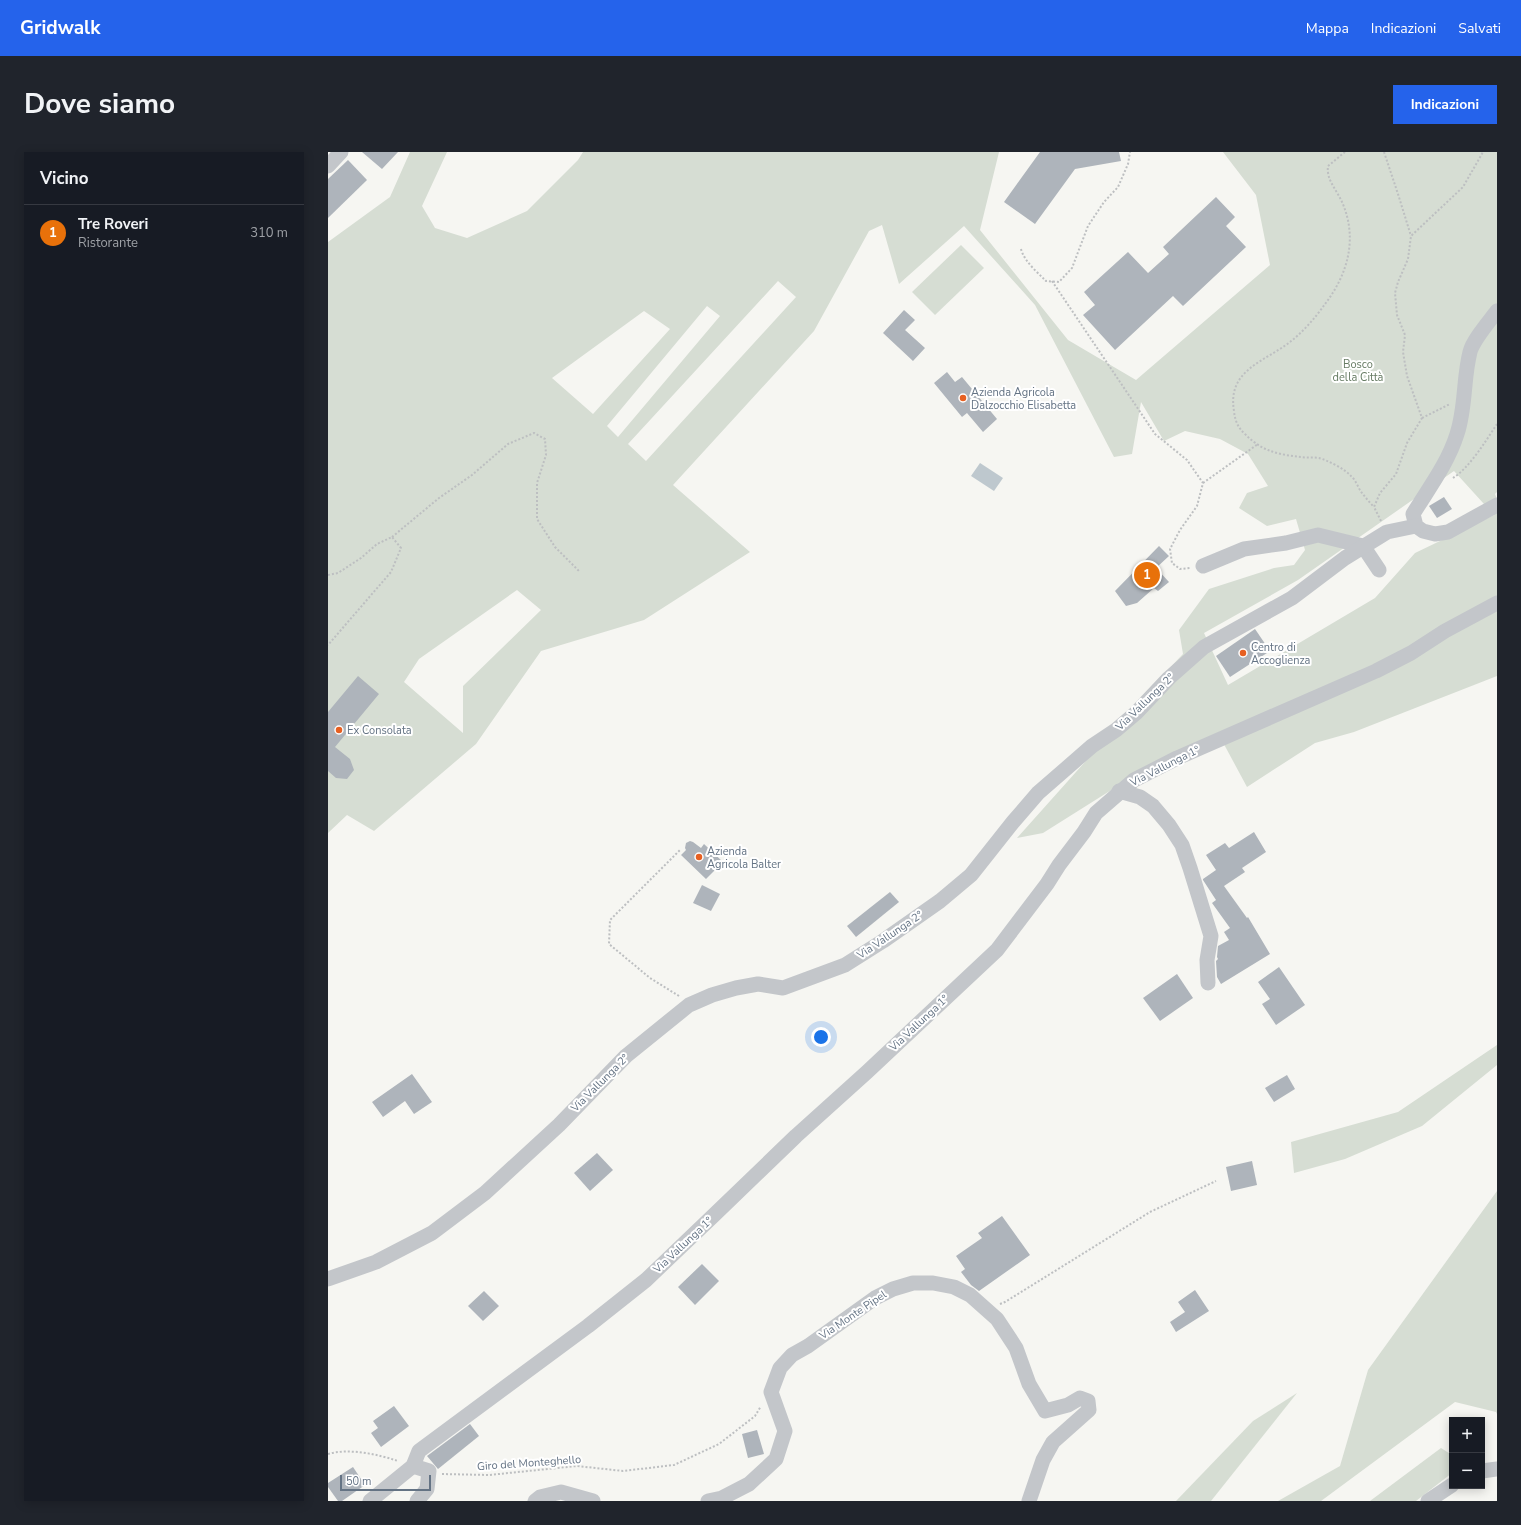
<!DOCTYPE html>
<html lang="it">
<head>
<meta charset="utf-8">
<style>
	:root { --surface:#171b24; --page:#20242c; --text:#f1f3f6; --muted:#9ea1a6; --line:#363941; --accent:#2563eb }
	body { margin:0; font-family:"Nunito Sans",sans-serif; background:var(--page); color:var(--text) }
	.controls { position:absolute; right:12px; bottom:12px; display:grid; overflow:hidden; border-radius:0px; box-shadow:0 2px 10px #0003 }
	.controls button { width:36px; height:36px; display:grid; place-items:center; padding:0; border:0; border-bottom:1px solid var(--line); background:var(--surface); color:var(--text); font:20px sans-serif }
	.scale { position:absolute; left:12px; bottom:10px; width:91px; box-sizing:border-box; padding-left:4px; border:2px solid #647384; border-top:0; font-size:11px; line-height:14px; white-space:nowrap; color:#647384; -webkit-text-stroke:3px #fff; paint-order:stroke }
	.you { position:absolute; left:493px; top:885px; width:14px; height:14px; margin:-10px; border:3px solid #fff; border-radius:50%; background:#1a73e8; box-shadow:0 0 0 6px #1a73e833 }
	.badge { display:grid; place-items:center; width:26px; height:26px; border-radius:50%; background:var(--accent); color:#fff; font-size:13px; font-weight:700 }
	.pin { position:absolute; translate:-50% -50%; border:2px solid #fff; box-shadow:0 1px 4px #0006 }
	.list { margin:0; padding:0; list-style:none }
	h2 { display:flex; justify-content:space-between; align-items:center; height:52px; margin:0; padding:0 16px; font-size:17px }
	h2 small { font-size:13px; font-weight:400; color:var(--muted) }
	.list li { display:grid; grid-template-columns:26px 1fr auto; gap:12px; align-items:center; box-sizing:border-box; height:56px; padding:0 16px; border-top:1px solid var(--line) }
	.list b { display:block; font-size:15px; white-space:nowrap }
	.list p { margin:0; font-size:13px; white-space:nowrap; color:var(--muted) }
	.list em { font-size:13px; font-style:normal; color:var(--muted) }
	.map { position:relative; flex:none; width:1169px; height:1349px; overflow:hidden; border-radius:0px }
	header { display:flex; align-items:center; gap:24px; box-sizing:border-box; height:56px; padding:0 20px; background:var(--accent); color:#fff }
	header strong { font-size:19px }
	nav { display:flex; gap:22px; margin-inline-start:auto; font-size:14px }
	.intro { display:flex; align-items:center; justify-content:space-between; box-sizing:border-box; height:96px; padding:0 24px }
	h1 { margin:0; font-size:28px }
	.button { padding:10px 18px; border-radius:0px; background:var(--accent); color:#fff; font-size:14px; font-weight:700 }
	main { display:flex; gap:24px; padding:0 24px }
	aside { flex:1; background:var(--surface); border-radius:0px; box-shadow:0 2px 10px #0003 }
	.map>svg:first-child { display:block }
	.green { fill:#d6ddd3; fill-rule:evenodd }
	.water { fill:#bec8ce }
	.building { fill:#aeb4bb }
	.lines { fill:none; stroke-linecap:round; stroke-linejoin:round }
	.path { stroke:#bdbfc1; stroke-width:2; stroke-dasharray:2 2; stroke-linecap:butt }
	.minor { stroke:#c3c6ca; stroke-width:15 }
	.poi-dot { fill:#e76022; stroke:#fff; stroke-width:1.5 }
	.labels { text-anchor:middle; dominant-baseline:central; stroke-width:4; stroke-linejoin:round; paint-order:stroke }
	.park-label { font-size:11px; fill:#667b63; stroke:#fff }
	.poi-label { font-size:11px; fill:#647384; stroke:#fff; text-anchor:start }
	.street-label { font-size:11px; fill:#647384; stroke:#fff }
</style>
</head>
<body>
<header>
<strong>Gridwalk</strong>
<nav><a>Mappa</a><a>Indicazioni</a><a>Salvati</a></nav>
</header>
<div class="intro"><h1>Dove siamo</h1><a class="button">Indicazioni</a></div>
<main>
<aside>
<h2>Vicino<small></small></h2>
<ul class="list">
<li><span class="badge" style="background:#e8710a">1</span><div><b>Tre Roveri</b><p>Ristorante</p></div><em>310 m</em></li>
</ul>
</aside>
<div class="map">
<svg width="1169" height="1349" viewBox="0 0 1169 1349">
	<rect width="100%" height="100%" fill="#f6f6f2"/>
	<g class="green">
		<path d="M 82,0 L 119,0 L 94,54 L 107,76 L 139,86 L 199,59 L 250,8 L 255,0 L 671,0 L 652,78 L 740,188 L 808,228 L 942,113 L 928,43 L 895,0 L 1169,0 L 1169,340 L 1167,342 L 1169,347 L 1169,524 L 1026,580 L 987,591 L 919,635 L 891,583 L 804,625 L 715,681 L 689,686 L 832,526 L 855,502 L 851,478 L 881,437 L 946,416 L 966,413 L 977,398 L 968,367 L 939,374 L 911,356 L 919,341 L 940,334 L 920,302 L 892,287 L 857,279 L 836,289 L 813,250 L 804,302 L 786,305 L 707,153 L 636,74 L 571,132 L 554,73 L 541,79 L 486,179 L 345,333 L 422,400 L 316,468 L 213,499 L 148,592 L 46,679 L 19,663 L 0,681 L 0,90 L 62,45 ZM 450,129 L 468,145 L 318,309 L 300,292 ZM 379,154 L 392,164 L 290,285 L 279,274 ZM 316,159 L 342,177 L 265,262 L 224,226 ZM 1126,319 L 1166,363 L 1087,401 L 1047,446 L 900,533 L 876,481 L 970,428 ZM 189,438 L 213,458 L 135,534 L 135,581 L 76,530 L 91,507 Z"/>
		<path d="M 633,93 L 656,116 L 607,163 L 584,140 Z"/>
		<path d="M 1169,893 L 1169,913 L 1094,974 L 1017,1007 L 966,1021 L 963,990 L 1070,960 Z"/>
		<path d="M 1169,1039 L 1169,1262 L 1168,1260 L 1127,1250 L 993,1349 L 950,1349 L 1012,1314 L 1040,1218 Z"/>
		<path d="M 969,1241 L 883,1349 L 848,1349 L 925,1269 Z"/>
		<path d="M 1113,1296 L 1124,1303 L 1124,1321 L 1088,1349 L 1042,1349 Z"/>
	</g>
	<path class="water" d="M 652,311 L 675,326 L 666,339 L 643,324 Z"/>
	<g class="building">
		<path d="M 34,0 L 70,0 L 54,17 Z"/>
		<path d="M 712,0 L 791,0 L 793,9 L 747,17 L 707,72 L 676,50 Z"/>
		<path d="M 20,8 L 39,28 L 0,66 L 0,27 Z"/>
		<path d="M 888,45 L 907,65 L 898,74 L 918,95 L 855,154 L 845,144 L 787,198 L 755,163 L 767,153 L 756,140 L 800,100 L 820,121 L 841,102 L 835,95 Z"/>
		<path d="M 576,158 L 587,168 L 577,178 L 597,196 L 585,209 L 555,181 Z"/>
		<path d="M 619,220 L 627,230 L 634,225 L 669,267 L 655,280 L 639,261 L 634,265 L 606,231 Z"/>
		<path d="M 1116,345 L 1124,357 L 1109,366 L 1101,354 Z"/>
		<path d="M 831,394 L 841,404 L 828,416 L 841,430 L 830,439 L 826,436 L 809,451 L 798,454 L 787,439 Z"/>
		<path d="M 927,477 L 942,499 L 902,525 L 888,504 Z"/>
		<path d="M 30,524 L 51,542 L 7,595 L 22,607 L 26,618 L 19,627 L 8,626 L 0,619 L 0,560 Z"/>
		<path d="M 926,680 L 938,700 L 914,716 L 917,720 L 896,734 L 919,766 L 920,765 L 942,802 L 893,832 L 889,825 L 888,809 L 890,807 L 889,805 L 890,794 L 901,788 L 896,780 L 902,776 L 884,751 L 888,748 L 875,728 L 875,727 L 888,718 L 878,703 L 897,691 L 901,696 Z"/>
		<path d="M 362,689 L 365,690 L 373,696 L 376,692 L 395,710 L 378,727 L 353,703 L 358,698 L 357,696 L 358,691 Z"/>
		<path d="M 374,733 L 392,742 L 383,759 L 365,751 Z"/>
		<path d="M 562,740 L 571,750 L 528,785 L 519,774 Z"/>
		<path d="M 951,815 L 977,853 L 948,873 L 934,852 L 942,847 L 930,830 Z"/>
		<path d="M 849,822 L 865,846 L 832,869 L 815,846 Z"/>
		<path d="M 84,922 L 104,950 L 86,962 L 77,949 L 55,965 L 44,950 Z"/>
		<path d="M 959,923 L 967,937 L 946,950 L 937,936 Z"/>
		<path d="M 269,1001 L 285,1018 L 262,1039 L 246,1021 Z"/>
		<path d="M 924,1009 L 929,1033 L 903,1039 L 898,1015 Z"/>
		<path d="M 674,1064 L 702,1103 L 651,1139 L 643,1133 L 633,1120 L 637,1117 L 628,1104 L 654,1086 L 650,1081 Z"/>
		<path d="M 374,1112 L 391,1129 L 367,1153 L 350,1135 Z"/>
		<path d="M 867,1138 L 881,1159 L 848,1180 L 842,1170 L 857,1160 L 850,1150 Z"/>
		<path d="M 156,1139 L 171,1154 L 155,1169 L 140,1154 Z"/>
		<path d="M 66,1254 L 81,1274 L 53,1295 L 43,1281 L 50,1276 L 45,1269 Z"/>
		<path d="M 142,1272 L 151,1284 L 110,1317 L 99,1304 Z"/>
		<path d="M 429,1278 L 436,1302 L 420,1306 L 414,1282 Z"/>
		<path d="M 25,1315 L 37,1333 L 14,1349 L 10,1349 L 0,1335 L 0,1331 Z"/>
	</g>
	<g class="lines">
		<g class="path">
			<path d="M 1017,0 L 1000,14 C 998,28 1009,38 1014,50 C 1030,86 1020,122 997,152 C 988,165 975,180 962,190 C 936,210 899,218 906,259 C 907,269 910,276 918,283 C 924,289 932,295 940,298 C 950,302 962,304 973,305 C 979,306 985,305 991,306 C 999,308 1017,317 1023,324 C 1028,328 1030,336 1034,341 C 1038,346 1042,351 1046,355"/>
			<path d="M 1056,0 L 1070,42 L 1083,84"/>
			<path d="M 693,97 C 696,109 709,120 718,129 L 731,130 L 744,116 L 760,74 L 776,50 L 790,35 L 800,12 L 802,0"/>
			<path d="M 724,129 L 827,282 L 859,308 L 875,331 L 869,354 L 852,378 L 842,397 L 844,411 L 852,417 L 862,416"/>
			<path d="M 1094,266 L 1122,252"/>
			<path d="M 1125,326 C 1142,315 1157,290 1169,272"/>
			<path d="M 875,331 L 930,292"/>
			<path d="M 1053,369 L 1046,355 L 1052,341 L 1068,322 L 1079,291 L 1094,266 L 1079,224 L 1075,200 L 1077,183 L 1069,163 L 1067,141 L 1070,130 L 1080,107 L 1083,84 L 1135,35 L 1155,0"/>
			<path d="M 64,385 L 111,346 L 144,323 L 180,292 L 206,281 L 217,287 L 218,303 L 209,331 L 209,367 L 227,395 L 252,420"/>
			<path d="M 0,423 L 10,421 L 33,406 L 49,392 L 64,385 L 73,396 L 63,420 L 0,493"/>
			<path d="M 351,844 L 322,826 L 281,792 L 282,768 L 353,697"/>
			<path d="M 672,1152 L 677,1150 L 822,1060 L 888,1029"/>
			<path d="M 0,1302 C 21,1296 49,1302 70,1309"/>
			<path d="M 114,1322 L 161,1323 L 249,1314 L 295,1319 L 346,1313 L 391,1292 L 427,1264 L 433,1254"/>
		</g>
		<g class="minor">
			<path d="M 0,14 L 13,0"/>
			<path d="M 1169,159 C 1161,170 1145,188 1142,200 C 1135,227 1138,255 1129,282 C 1120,311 1101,336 1085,362 L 1088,374 L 1095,379 L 1107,382 L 1120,380 L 1169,353"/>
			<path d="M 875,414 L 916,397 L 958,391 L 990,383 L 1035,394 L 1051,418"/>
			<path d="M 791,639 L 812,645 L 825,654 L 841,673 L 854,693 L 862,716 L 883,784 L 879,808 L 880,831"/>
			<path d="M 0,1127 L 48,1110 L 104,1081 L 157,1041 L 231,973 L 298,904 L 361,853 L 384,843 L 408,836 L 430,832 L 455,836 L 517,813 L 555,789 L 612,749 L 643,723 L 685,670 L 710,641 L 764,594 L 788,578 L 808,561 L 841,526 L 876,495 L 964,446 L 1017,406 L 1059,380 L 1088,374"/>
			<path d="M 85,1314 L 101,1319 L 99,1337 L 89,1349"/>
			<path d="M 1154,1319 L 1169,1317"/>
			<path d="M 42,1349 L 85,1314 L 91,1299 L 260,1174 L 318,1128 L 385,1064 L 468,984 L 539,920 L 669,798 L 719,732 L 731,713 L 756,680 L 768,661 L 806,628 L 849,606 L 1048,519 L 1083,501 L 1117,479 L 1169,451"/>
			<path d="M 207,1349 L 212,1345 L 233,1340 L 265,1349"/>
			<path d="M 380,1349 L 394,1346 L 421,1332 L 448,1307 L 457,1279 L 443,1240 L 452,1216 L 464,1203 L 480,1194 L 547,1146 L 565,1137 L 585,1131 L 605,1131 L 626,1135 L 642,1143 L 669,1167 L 688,1196 L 701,1232 L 717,1259 L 740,1253 L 752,1246 L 760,1249 L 761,1258 L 725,1290 L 715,1308 L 701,1349"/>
			<path d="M 1100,1349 L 1124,1333"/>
		</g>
	</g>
	<g class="poi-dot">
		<circle cx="635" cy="246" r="4"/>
		<circle cx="915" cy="501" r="4"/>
		<circle cx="11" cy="578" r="4"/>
		<circle cx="371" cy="705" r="4"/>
	</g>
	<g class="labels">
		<g class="park-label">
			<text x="1030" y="212">Bosco<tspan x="1030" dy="13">della Città</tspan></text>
		</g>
		<g class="poi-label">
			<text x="643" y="240">Azienda Agricola<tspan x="643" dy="13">Dalzocchio Elisabetta</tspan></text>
			<text x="923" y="495">Centro di<tspan x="923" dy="13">Accoglienza</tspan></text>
			<text x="19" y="578">Ex Consolata</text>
			<text x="379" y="699">Azienda<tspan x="379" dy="13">Agricola Balter</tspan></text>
		</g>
		<g class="street-label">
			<text transform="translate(817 550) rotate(-44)">Via Vallunga 2°</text>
			<text transform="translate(837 614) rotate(-27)">Via Vallunga 1°</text>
			<text transform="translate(562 783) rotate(-34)">Via Vallunga 2°</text>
			<text transform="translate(591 871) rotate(-43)">Via Vallunga 1°</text>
			<text transform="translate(272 931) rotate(-45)">Via Vallunga 2°</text>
			<text transform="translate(355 1093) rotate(-43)">Via Vallunga 1°</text>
			<text transform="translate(525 1163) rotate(-34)">Via Monte Pipel</text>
			<text transform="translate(201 1311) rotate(-4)">Giro del Monteghello</text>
		</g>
	</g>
</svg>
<div class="controls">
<button>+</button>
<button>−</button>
</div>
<div class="scale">50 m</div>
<div class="you"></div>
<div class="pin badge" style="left:819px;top:423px;background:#e8710a">1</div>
</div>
</main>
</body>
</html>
